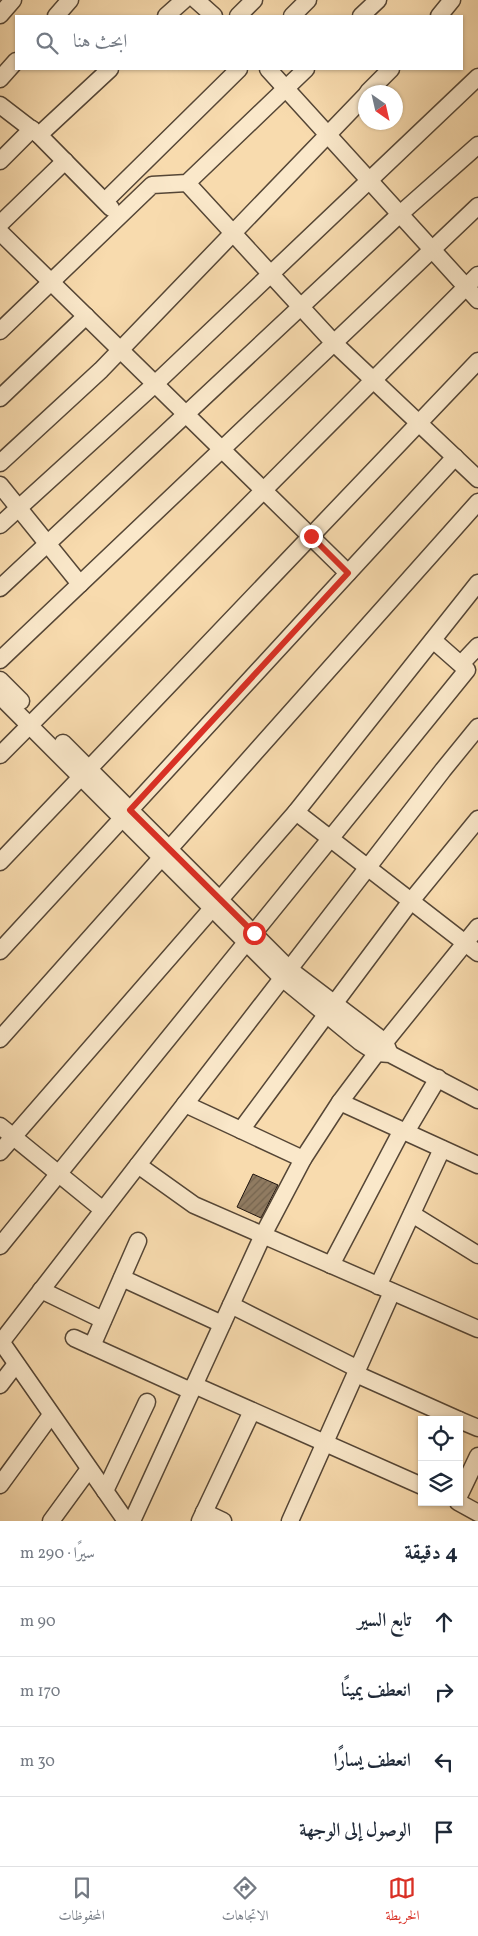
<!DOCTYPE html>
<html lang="ar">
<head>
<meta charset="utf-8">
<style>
	:root { --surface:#fff; --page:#f2f2f3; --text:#1f2937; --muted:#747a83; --line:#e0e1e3; --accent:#d93025 }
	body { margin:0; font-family:Vollkorn,Amiri,serif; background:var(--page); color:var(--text); direction:rtl }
	.controls { position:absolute; right:15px; bottom:15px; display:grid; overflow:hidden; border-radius:0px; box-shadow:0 1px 4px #0004 }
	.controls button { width:45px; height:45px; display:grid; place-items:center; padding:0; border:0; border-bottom:1px solid var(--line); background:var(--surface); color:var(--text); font:25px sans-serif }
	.compass { position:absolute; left:358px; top:85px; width:45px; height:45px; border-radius:50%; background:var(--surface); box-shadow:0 1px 4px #0004; rotate:146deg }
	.stop { position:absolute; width:15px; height:15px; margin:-11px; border:4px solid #d93025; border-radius:50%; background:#fff }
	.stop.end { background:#d93025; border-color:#fff; box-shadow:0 1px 5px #0008 }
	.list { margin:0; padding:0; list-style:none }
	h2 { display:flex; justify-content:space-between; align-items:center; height:65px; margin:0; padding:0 20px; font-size:21px }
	h2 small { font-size:16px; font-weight:400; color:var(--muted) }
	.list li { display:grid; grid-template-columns:32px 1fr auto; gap:15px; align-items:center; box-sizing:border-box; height:70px; padding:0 20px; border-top:1px solid var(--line) }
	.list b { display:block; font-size:19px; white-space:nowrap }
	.list em { font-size:16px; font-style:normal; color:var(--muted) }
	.icon { flex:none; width:28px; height:28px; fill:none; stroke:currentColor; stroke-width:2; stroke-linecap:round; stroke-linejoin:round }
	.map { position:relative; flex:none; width:478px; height:1521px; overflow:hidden; direction:ltr }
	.search { position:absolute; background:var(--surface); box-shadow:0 1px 4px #0004; left:15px; right:15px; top:15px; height:55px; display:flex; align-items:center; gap:12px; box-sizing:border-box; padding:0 18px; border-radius:0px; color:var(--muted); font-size:19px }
	.sheet { height:345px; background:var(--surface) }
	nav { display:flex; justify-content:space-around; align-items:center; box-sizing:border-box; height:70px; border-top:1px solid var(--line); background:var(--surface); font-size:14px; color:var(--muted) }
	nav a { display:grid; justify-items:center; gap:2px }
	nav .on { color:var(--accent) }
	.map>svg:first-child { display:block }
	.building { fill:url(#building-hatch); stroke:#1f140e }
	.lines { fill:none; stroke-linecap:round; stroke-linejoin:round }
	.minor-casing { stroke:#554636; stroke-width:19 }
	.minor { stroke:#fae8ca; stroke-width:16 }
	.route { stroke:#d93025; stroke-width:6 }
</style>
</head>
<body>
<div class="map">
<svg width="478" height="1521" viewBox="0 0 478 1521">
	<defs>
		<pattern id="building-hatch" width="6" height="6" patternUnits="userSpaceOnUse" patternTransform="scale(1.25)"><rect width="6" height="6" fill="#907b61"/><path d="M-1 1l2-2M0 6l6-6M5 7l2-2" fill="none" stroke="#75644e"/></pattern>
	</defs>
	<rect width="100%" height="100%" fill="#f8dbae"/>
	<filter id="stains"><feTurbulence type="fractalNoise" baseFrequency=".004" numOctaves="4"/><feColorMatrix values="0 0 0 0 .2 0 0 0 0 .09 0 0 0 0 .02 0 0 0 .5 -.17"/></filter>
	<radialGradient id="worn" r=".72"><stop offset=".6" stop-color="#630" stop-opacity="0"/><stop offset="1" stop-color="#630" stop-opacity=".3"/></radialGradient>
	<path class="building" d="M 253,1174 L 278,1185 L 261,1218 L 237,1207 Z"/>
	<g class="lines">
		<defs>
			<g id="minor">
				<path d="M 196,0 L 214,16"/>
				<path d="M 0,15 L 13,0"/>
				<path d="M 56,16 L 70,0"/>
				<path d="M 166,16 L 184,0"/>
				<path d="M 238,16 L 254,0"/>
				<path d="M 292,16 L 308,0"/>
				<path d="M 361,16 L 378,0"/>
				<path d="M 439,16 L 452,0"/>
				<path d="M 268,69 L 478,300"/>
				<path d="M 0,79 L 16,61"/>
				<path d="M 368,92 L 391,69"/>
				<path d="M 0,105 L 39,135 L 111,208"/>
				<path d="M 39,135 L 110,69"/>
				<path d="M 0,161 L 32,129"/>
				<path d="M 187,183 L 334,343 L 478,479"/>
				<path d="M 105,201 L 239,69"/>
				<path d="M 0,224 L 65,161"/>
				<path d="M 0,232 L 348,573"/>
				<path d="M 0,331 L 152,185 L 187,183 L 306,69"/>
				<path d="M 0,398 L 86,316"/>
				<path d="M 0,463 L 101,370 L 366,95"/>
				<path d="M 0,485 L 80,584"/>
				<path d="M 0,525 L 155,384 L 478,77"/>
				<path d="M 0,588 L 400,214 L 478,145"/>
				<path d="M 0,660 L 478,206"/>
				<path d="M 461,664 L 478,646"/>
				<path d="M 0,680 L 21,701"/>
				<path d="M 0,696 L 282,978 L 360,1042 L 377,1053 L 390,1054 L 478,1100"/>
				<path d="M 63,743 L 289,969 L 385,1042 L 389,1052"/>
				<path d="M 0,755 L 478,275"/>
				<path d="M 296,812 L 478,953"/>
				<path d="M 0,862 L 478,361"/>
				<path d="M 0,951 L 455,457"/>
				<path d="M 334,1004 L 411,901 L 478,819"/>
				<path d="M 0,1039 L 478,502"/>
				<path d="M 340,1102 L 478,1165"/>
				<path d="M 185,1104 L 303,1159"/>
				<path d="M 0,1126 L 103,1210"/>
				<path d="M 241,1130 L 326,1015"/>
				<path d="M 406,1132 L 438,1078"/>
				<path d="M 0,1152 L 296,812 L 478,583"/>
				<path d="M 138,1165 L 194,1205 L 478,1329"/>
				<path d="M 412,1214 L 478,1255"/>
				<path d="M 0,1246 L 467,670 L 433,640"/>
				<path d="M 331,1265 L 402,1130"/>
				<path d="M 122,1278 L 222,1324"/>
				<path d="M 378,1286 L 442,1149"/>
				<path d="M 41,1290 L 103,1320"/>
				<path d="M 231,1305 L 358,1369"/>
				<path d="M 74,1338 L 191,1391"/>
				<path d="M 0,1340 L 126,1521"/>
				<path d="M 2,1341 L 443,770 L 478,727"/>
				<path d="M 92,1346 L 138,1241"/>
				<path d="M 356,1374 L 459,1420"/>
				<path d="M 0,1385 L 16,1364"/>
				<path d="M 194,1385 L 422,1486"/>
				<path d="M 459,1420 L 478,1428"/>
				<path d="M 0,1485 L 51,1415"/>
				<path d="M 105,1491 L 147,1402"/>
				<path d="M 459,1496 L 478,1456"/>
				<path d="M 458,1502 L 478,1513"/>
				<path d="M 204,1512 L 223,1521"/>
				<path d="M 51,1521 L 89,1469"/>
				<path d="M 132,1521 L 263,1235 L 303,1159 L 340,1102 L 385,1042 L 478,927"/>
				<path d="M 200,1521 L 252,1411"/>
				<path d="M 290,1521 L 392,1292"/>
			</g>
		</defs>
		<use href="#minor" class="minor-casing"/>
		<use href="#minor" class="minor"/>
	</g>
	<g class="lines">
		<path class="route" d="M 254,933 L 130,810 L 348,573 L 311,536"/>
	</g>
	<rect width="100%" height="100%" filter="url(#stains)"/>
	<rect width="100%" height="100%" fill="url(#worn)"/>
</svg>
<div class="controls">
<button><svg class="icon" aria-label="locate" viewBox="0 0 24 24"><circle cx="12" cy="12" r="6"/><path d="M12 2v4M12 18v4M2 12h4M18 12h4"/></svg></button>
<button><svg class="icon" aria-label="layers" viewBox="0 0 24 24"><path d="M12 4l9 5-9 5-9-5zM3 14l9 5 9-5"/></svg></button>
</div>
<svg class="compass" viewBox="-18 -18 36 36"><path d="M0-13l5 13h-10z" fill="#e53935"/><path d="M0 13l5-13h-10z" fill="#747a83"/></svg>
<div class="stop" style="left:254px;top:933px"></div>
<div class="stop end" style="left:311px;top:536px"></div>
<div class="search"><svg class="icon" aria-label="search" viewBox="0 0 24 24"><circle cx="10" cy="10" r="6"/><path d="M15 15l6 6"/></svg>ابحث هنا</div>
</div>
<section class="sheet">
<h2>4 دقيقة<small>سيرًا · 290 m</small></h2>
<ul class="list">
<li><svg class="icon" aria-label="ahead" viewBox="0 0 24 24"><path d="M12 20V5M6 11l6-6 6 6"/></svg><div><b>تابع السير</b></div><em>90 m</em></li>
<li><svg class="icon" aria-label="right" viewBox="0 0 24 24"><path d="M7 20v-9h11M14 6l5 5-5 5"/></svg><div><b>انعطف يمينًا</b></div><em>170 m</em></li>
<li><svg class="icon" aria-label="left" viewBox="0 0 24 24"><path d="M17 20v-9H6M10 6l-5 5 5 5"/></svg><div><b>انعطف يسارًا</b></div><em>30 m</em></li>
<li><svg class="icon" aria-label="arrive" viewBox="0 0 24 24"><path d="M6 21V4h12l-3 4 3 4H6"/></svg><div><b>الوصول إلى الوجهة</b></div></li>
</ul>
</section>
<nav>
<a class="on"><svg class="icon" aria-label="map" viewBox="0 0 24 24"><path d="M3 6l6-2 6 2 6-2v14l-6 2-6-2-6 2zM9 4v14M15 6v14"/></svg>الخريطة</a>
<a><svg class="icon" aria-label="directions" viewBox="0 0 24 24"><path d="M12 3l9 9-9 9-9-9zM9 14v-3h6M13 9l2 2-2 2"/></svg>الاتجاهات</a>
<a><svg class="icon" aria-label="saved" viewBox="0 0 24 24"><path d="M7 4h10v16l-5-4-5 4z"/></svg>المحفوظات</a>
</nav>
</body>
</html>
